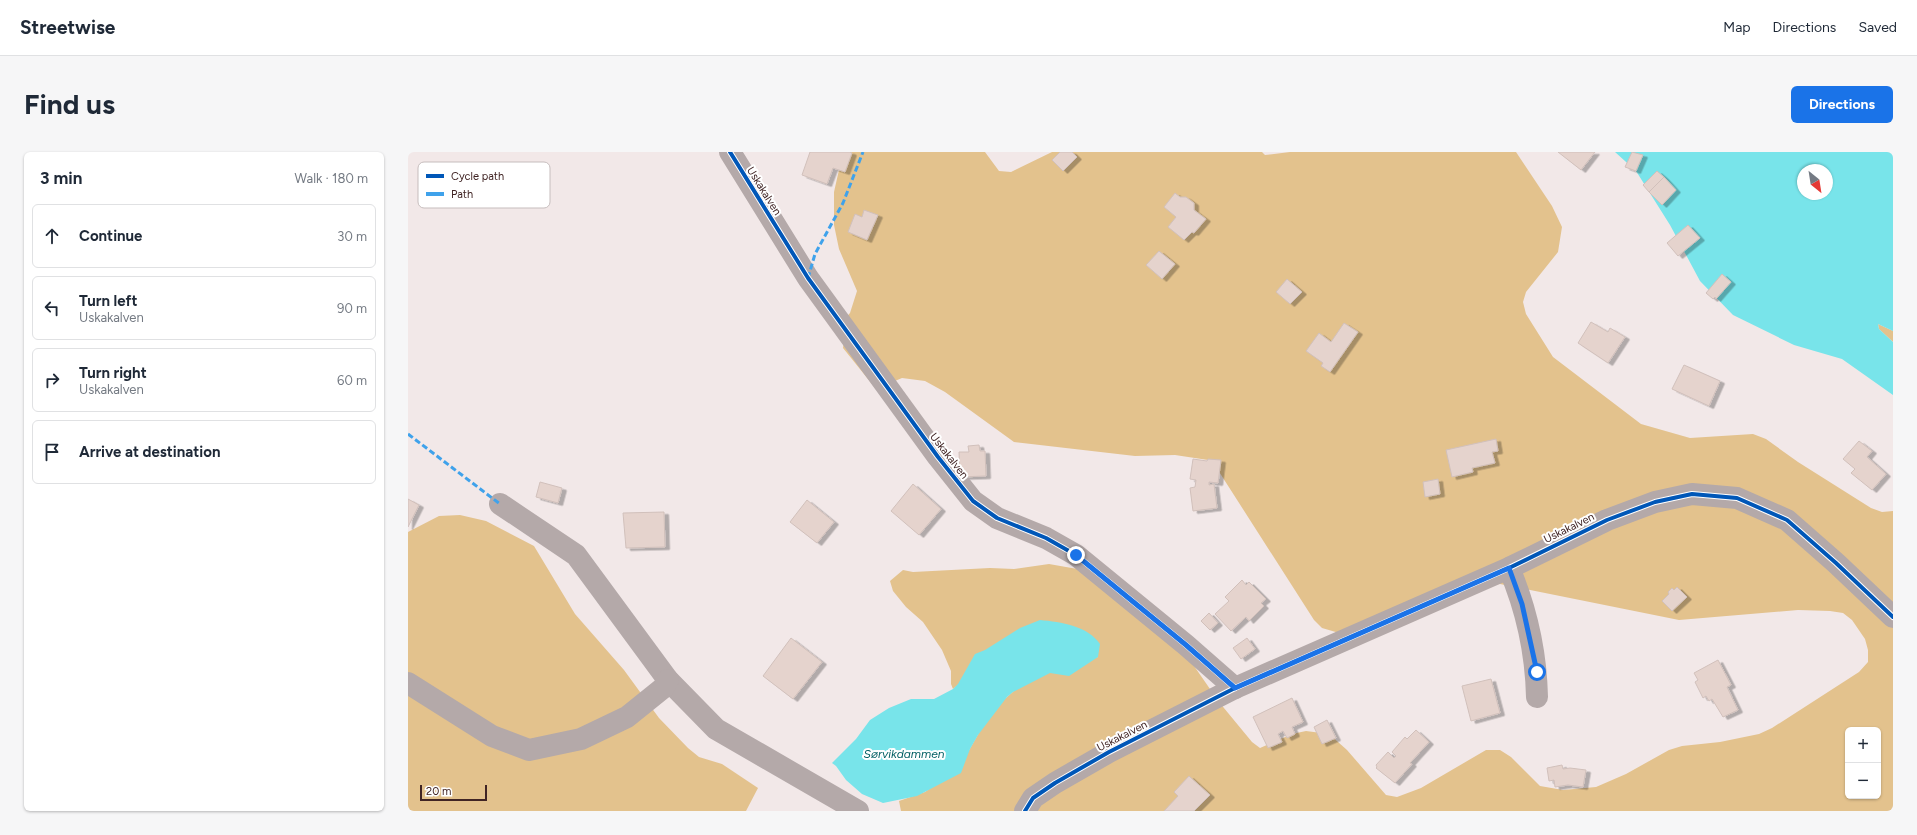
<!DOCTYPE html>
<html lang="en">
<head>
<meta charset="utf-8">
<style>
	:root { --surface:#fff; --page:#f6f6f7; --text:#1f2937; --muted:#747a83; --line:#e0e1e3; --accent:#1a73e8 }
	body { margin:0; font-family:Figtree,sans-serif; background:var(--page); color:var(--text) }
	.controls { position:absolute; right:12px; bottom:12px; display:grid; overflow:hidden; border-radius:6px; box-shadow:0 1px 3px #0004 }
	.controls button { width:36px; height:36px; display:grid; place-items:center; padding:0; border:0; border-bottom:1px solid var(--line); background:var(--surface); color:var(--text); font:20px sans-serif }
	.compass { position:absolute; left:1389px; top:12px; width:36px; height:36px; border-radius:50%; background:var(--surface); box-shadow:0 1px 3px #0004; rotate:150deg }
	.scale { position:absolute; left:12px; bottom:10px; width:67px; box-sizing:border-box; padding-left:4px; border:2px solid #402424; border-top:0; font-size:11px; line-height:14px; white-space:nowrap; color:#402424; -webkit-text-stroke:3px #fff; paint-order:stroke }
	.stop { position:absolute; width:12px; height:12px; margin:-9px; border:3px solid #1a73e8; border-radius:50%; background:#fff }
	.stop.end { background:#1a73e8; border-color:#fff; box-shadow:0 1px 4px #0008 }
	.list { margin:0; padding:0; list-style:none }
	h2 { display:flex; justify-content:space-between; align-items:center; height:52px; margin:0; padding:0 16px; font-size:17px }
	h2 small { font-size:13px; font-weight:400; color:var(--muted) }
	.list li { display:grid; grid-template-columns:26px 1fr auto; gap:12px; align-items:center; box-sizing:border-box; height:64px; margin:0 8px 8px; padding:0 8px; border:1px solid var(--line); border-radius:6px }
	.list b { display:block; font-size:15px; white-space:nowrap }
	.list p { margin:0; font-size:13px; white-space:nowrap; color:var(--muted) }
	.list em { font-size:13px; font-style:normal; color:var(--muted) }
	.icon { flex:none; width:22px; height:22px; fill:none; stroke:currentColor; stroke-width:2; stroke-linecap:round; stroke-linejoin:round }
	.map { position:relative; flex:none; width:1485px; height:659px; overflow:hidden; border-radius:6px }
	header { display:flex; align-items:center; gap:24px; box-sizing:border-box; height:56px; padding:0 20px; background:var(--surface); border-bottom:1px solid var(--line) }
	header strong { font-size:19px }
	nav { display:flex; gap:22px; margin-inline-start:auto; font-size:14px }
	.intro { display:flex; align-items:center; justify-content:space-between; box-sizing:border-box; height:96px; padding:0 24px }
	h1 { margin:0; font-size:28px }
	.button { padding:10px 18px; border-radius:6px; background:var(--accent); color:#fff; font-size:14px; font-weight:700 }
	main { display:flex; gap:24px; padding:0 24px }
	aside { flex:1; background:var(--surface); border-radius:6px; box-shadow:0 1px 3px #0004 }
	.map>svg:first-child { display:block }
	.forest { fill:#e3c28d; fill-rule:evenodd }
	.water { fill:#78e4ea; fill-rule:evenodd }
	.building { fill:#e5d3cd; stroke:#d1c0bb; filter:url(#shadow) }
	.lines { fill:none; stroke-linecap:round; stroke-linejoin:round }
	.minor { stroke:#b4a9a9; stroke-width:22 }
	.quiet { stroke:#3fa2eb; stroke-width:3; stroke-dasharray:6 3; stroke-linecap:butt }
	.cycleway-casing { stroke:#fff; stroke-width:6 }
	.cycleway { stroke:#0057b8; stroke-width:4 }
	.route { stroke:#1a73e8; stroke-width:5 }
	.labels { text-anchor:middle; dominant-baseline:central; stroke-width:4; stroke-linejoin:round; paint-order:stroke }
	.street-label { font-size:11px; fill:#402424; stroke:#fff }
	.water-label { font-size:12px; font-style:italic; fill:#005f63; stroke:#fff }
	.key { fill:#fff; stroke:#c6bdbd; stroke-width:1 }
	.key-label { font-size:11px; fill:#402424 }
</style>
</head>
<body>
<header>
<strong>Streetwise</strong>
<nav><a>Map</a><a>Directions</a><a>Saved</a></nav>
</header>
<div class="intro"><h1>Find us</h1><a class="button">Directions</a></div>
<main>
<aside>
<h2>3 min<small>Walk · 180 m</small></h2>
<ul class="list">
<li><svg class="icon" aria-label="ahead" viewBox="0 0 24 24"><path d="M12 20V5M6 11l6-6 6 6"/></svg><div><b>Continue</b></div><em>30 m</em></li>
<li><svg class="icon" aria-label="left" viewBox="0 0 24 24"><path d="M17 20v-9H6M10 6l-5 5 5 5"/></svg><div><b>Turn left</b><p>Uskakalven</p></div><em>90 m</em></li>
<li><svg class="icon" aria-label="right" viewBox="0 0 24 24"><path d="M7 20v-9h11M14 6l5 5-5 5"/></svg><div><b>Turn right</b><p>Uskakalven</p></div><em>60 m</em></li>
<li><svg class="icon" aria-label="arrive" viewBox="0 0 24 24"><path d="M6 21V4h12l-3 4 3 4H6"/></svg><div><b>Arrive at destination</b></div></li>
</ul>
</aside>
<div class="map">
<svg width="1485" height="659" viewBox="0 0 1485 659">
	<defs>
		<filter id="shadow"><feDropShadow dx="4.5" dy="2.5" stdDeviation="0" flood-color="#0004"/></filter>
	</defs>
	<rect width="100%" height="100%" fill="#f2e8e8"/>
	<g class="forest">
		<path d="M 435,0 L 577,0 L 591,19 L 603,20 L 644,0 L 854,0 L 857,3 L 882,0 L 1108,0 L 1144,54 L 1154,75 L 1150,100 L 1118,140 L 1115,150 L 1118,162 L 1145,205 L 1233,272 L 1282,286 L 1345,282 L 1358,287 L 1390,310 L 1463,356 L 1474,360 L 1485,359 L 1485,659 L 493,659 L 491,649 L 517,640 L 551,616 L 572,579 L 591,552 L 607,538 L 636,520 L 690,505 L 562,523 L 545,537 L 543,532 L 543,519 L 534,498 L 515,470 L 498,455 L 485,439 L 482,429 L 495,418 L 505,420 L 582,416 L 606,417 L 641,412 L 675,418 L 784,511 L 811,550 L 844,590 L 852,596 L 884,582 L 898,579 L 921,582 L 939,598 L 978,643 L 989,645 L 1013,636 L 1078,598 L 1092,598 L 1103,605 L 1132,634 L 1155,638 L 1188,635 L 1218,622 L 1261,598 L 1274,594 L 1312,590 L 1351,582 L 1364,576 L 1451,520 L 1460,510 L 1460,498 L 1457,487 L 1444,468 L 1435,461 L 1422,459 L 1390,458 L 1271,468 L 1092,432 L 1061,435 L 938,483 L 914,476 L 906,468 L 808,315 L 800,308 L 767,303 L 727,304 L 606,290 L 537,240 L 517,229 L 494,226 L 468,237 L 435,196 L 437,181 L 434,170 L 442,161 L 449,139 L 431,97 L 426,73 L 426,40 ZM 1440,578 L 1470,578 L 1470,644 L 1440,644 Z"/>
		<path d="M 1470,172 L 1485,179 L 1485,190 L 1471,177 Z"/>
		<path d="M 52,363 L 78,369 L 126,394 L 167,462 L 216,518 L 251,566 L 280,596 L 291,605 L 314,612 L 350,636 L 338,659 L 0,659 L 0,380 L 31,364 Z"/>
	</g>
	<g class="water">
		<path d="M 1207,0 L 1485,0 L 1485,179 L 1470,172 L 1471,177 L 1485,190 L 1485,243 L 1434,207 L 1386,193 L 1325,163 L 1292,129 L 1262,73 L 1228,19 ZM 1395,18 L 1419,18 L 1419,42 L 1395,42 Z"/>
		<path d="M 632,468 C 653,470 680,474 692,492 L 690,505 L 661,524 L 642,521 L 605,540 L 599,545 L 570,583 L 562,597 L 553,621 L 509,644 L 475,651 L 454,642 L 438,628 L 428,614 L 424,611 L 448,587 L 462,568 L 481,556 L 503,547 L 526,547 L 545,537 L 550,532 L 567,502 L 577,498 L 612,476 Z"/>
	</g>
	<g class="building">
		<path d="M 402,0 L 442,0 L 444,1 L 437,20 L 425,16 L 419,32 L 394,23 Z"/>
		<path d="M 652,0 L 664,0 L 669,5 L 655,19 L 644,8 Z"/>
		<path d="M 1150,0 L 1187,0 L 1173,18 Z"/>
		<path d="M 1224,0 L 1235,3 L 1228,19 L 1217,15 Z"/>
		<path d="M 1249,19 L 1256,25 L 1241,40 L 1235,33 Z"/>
		<path d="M 1256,25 L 1268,38 L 1254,53 L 1241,40 Z"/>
		<path d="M 767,41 L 772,45 L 778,45 L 786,51 L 786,58 L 798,67 L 786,81 L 784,80 L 776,88 L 760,75 L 768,65 L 756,55 Z"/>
		<path d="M 456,58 L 470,63 L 459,88 L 440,80 L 447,62 L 454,65 Z"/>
		<path d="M 1280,73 L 1292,86 L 1270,104 L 1259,91 Z"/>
		<path d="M 751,99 L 767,112 L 754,127 L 738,113 Z"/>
		<path d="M 1314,122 L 1323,130 L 1308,147 L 1307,145 L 1305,147 L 1298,141 Z"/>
		<path d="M 879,127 L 894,140 L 882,152 L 868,140 Z"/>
		<path d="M 1183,170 L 1200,180 L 1202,176 L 1217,185 L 1200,211 L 1170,191 Z"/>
		<path d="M 936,171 L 950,180 L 922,220 L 913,214 L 915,211 L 898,199 L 911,181 L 923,190 Z"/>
		<path d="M 1276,213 L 1312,229 L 1301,254 L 1264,237 Z"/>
		<path d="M 1088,287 L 1090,299 L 1084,300 L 1087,311 L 1064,316 L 1065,320 L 1044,325 L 1038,298 Z"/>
		<path d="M 1451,289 L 1464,299 L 1459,305 L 1478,322 L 1464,338 L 1443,321 L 1447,317 L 1435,307 Z"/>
		<path d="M 571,293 L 572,299 L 577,299 L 578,324 L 552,325 L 551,300 L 561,300 L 560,294 Z"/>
		<path d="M 785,307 L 799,309 L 800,307 L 813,308 L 810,331 L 801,330 L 801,333 L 806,332 L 809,356 L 785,359 L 782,336 L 787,335 L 788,328 L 782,327 Z"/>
		<path d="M 1030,327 L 1032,342 L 1017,345 L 1015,330 Z"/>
		<path d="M 132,330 L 154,336 L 150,351 L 128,345 Z"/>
		<path d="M 505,332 L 533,357 L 511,383 L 483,359 Z"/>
		<path d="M 0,347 L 11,353 L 0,375 Z"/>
		<path d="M 399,348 L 426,370 L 409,391 L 382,370 Z"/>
		<path d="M 256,360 L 257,395 L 218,396 L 215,361 Z"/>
		<path d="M 834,428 L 838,433 L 841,430 L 858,447 L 853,451 L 856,454 L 841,469 L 838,465 L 823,479 L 807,462 L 821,449 L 817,445 Z"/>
		<path d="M 1269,435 L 1279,445 L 1264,459 L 1254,449 L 1261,442 L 1260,440 L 1264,436 L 1266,438 Z"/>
		<path d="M 801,461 L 810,471 L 802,478 L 793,469 Z"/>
		<path d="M 383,486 L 414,510 L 385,547 L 355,524 Z"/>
		<path d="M 839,486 L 847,497 L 833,507 L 825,496 Z"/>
		<path d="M 1310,508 L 1323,533 L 1319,535 L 1330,558 L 1315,565 L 1304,547 L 1301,549 L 1298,544 L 1295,546 L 1287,530 L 1290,528 L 1286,521 Z"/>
		<path d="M 1083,527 L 1092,561 L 1063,569 L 1054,534 Z"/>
		<path d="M 884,546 L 895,570 L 884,575 L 887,582 L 879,586 L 875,579 L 870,582 L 874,590 L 860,596 L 845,565 Z"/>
		<path d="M 919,568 L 928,586 L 914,592 L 906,575 Z"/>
		<path d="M 1008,578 L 1021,590 L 1002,611 L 1004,612 L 987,631 L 968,616 L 969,615 L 968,613 L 980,600 L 986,606 L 988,604 L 984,600 L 997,585 L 999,587 Z"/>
		<path d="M 1154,613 L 1155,617 L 1162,616 L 1178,618 L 1175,635 L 1160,633 L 1147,635 L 1146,628 L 1141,629 L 1139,616 Z"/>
		<path d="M 781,624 L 802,643 L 786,659 L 756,659 L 770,644 L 766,640 Z"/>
	</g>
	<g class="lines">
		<g class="minor">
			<path d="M 322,0 L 400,126 L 530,305 L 565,349 L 589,366 L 638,386 L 668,403 L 778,493 L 827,536"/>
			<path d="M 92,352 L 168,403 L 260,528 L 308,577 L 450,659"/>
			<path d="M 1101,416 C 1118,456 1128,501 1129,545"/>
			<path d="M 0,531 L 84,584 L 121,598 L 173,587 L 219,565 L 255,536 L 260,528"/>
			<path d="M 617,659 L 625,646 L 647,631 L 701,600 L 827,536 L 1101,416 L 1199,368 L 1247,350 L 1284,342 L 1329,346 L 1379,368 L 1428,411 L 1485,465"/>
		</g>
		<g class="quiet">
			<path d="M 400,126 L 407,102 L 435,51 L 455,0"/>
			<path d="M 0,282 L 92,352"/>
		</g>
		<defs>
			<g id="cycleway">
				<path d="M 322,0 L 400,126 L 530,305 L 565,349 L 589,366 L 638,386 L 668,403 L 778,493 L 827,536"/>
				<path d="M 617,659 L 625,646 L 647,631 L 701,600 L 827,536 L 1101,416 L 1199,368 L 1247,350 L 1284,342 L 1329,346 L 1379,368 L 1428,411 L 1485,465"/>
			</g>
		</defs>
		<use href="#cycleway" class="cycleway-casing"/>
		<use href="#cycleway" class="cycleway"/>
	</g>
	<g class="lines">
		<path class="route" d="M 668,403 L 778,493 L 827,536 L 1101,416 L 1114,452 L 1129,520"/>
	</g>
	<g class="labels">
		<g class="street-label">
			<text transform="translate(356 39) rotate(58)">Uskakalven</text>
			<text transform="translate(541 304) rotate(52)">Uskakalven</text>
			<text transform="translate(1161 376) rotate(-26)">Uskakalven</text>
			<text transform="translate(714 584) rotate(-27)">Uskakalven</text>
		</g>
		<g class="water-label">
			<text x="496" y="602">Sørvikdammen</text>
		</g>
	</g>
	<rect x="10" y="10" width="132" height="46" rx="6" class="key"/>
	<rect x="18" y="22" width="18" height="4" fill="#0057b8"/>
	<rect x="18" y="40" width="18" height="4" fill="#3fa2eb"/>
	<g class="key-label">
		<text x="43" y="28">Cycle path</text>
		<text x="43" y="46">Path</text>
	</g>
</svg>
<div class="controls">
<button>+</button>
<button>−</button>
</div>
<svg class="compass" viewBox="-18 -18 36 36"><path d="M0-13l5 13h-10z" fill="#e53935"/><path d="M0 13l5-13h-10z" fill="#747a83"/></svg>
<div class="scale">20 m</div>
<div class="stop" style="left:1129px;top:520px"></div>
<div class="stop end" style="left:668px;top:403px"></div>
</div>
</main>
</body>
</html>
